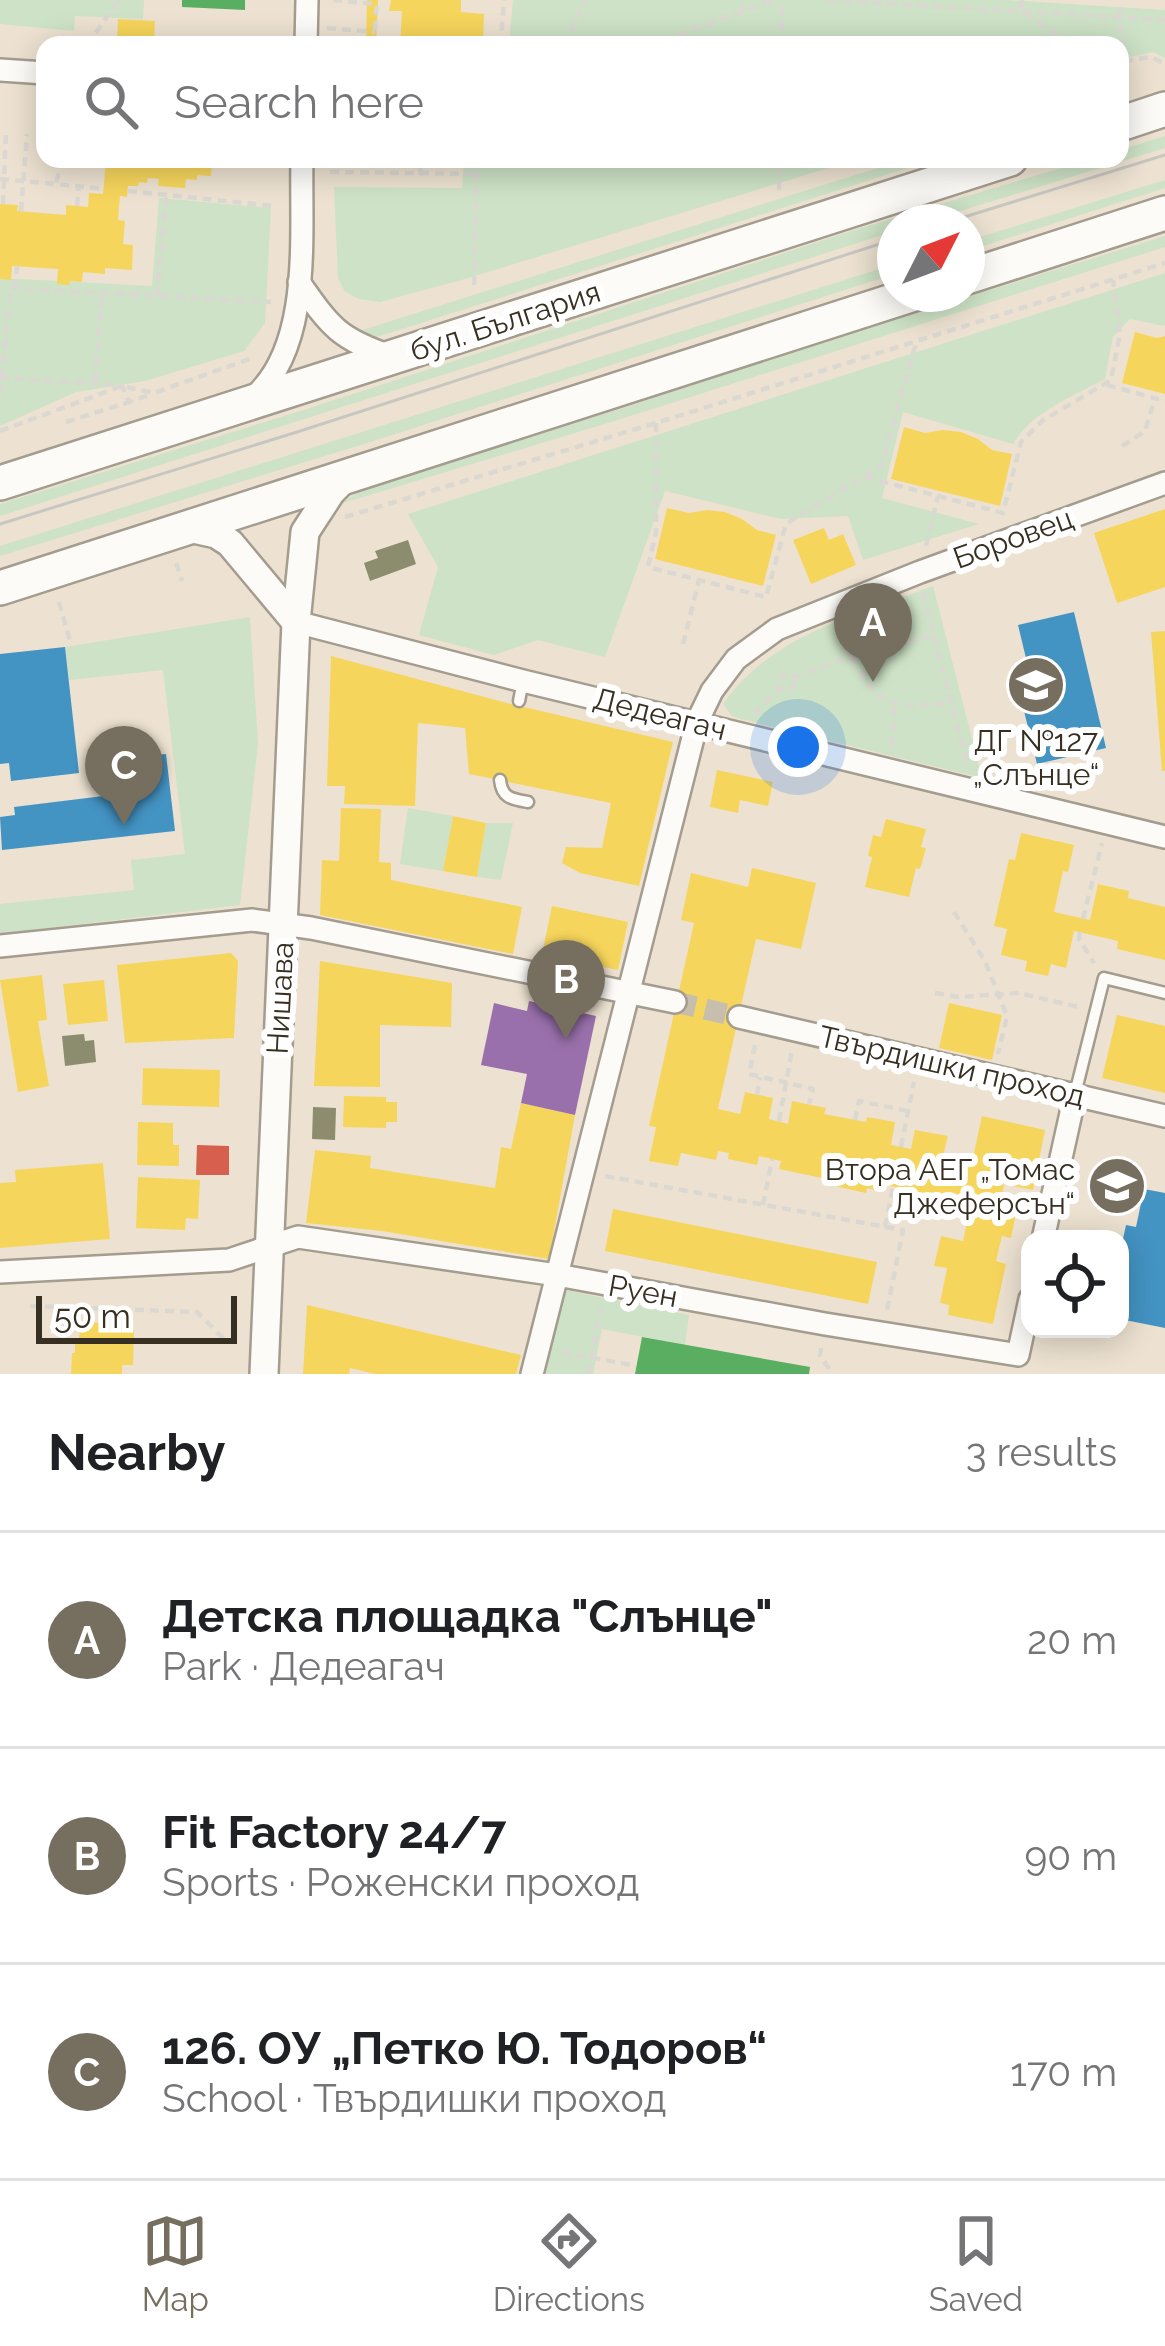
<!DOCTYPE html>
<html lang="en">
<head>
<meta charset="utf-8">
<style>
	:root { --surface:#fff; --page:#f6f6f6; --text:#202124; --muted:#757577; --line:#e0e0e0; --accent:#766e5f }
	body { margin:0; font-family:Raleway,sans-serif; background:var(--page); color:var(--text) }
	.controls { position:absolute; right:36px; bottom:36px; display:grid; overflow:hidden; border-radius:24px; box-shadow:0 6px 30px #0003 }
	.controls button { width:108px; height:108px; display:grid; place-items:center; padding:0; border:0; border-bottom:3px solid var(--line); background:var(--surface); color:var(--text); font:60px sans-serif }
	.compass { position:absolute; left:877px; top:204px; width:108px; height:108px; border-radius:50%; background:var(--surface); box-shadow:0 6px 30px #0003; rotate:48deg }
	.scale { position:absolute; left:36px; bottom:30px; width:201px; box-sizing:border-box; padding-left:12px; border:6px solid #362f22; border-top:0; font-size:33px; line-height:42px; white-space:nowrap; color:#362f22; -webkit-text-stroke:9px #fff; paint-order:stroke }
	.you { position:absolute; left:798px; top:747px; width:42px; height:42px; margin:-30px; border:9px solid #fff; border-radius:50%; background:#1a73e8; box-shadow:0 0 0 18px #1a73e833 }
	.badge { display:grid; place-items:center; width:78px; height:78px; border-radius:50%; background:var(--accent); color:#fff; font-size:39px; font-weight:700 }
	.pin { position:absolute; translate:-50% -99px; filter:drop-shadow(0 3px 6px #0008) }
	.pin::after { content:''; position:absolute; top:63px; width:42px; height:36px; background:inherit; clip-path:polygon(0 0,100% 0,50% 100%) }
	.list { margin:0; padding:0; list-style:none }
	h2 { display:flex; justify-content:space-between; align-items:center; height:156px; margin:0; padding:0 48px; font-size:51px }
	h2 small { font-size:39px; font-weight:400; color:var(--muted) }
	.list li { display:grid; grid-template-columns:78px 1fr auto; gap:36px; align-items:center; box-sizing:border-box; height:216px; padding:0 48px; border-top:3px solid var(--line) }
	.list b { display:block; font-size:45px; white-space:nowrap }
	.list p { margin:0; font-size:39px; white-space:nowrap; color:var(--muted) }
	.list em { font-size:39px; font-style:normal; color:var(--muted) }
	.icon { flex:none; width:66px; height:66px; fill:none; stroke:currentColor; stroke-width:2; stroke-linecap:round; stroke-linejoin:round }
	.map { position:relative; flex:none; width:1165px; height:1374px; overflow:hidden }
	.search { position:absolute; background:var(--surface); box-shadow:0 6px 30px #0003; left:36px; right:36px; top:36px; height:132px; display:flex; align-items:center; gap:30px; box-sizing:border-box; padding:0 42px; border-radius:24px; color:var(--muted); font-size:45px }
	.sheet { height:804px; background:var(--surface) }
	nav { display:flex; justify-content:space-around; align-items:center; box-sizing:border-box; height:168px; border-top:3px solid var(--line); background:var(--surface); font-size:33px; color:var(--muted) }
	nav a { display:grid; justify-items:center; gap:6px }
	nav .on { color:var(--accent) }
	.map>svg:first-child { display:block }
	.green { fill:#cde2c6 }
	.homes { fill:#f6d55c }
	.shops { fill:#d6604d }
	.offices { fill:#9970ab }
	.schools { fill:#4393c3 }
	.public { fill:#5aae61 }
	.industry { fill:#8c8c6e }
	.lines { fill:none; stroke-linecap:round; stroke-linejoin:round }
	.minor-tunnel { stroke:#c8beae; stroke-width:21; stroke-dasharray:21 10; stroke-linecap:butt }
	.service-casing { stroke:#a49c8e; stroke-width:15 }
	.minor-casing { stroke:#a49c8e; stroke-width:26 }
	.tertiary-casing { stroke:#a49c8e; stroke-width:32 }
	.primary-casing { stroke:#a49c8e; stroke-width:38 }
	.path { stroke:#dbd8d2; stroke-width:4.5; stroke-dasharray:9 6; stroke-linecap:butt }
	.service { stroke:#fcfbf8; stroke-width:10 }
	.minor { stroke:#fcfbf8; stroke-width:21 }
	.tertiary { stroke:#fcfbf8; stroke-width:27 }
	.primary { stroke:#fcfbf8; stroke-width:33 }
	.tram { stroke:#c8c6c1; stroke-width:3 }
	.labels { text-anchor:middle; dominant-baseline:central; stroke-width:12; stroke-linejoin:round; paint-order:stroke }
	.street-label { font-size:30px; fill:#362f22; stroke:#fff }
	.poi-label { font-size:30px; fill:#362f22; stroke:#fff }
</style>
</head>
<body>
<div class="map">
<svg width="1165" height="1374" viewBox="0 0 1165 1374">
	<rect width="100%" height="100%" fill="#ede2d1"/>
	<g class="green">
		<path d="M 0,0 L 144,0 L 143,19 L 75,16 L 74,31 L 0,24 Z"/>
		<path d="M 513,0 L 1008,0 L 1165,10 L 1165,58 L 1153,52 L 1120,59 L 1120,45 L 509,45 Z"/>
		<path d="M 1165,136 L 1165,148 L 925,222 L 895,222 L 895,231 L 0,516 L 0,504 L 313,407 L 861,228 L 1091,159 L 1120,159 L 1120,150 Z"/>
		<path d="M 464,159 L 858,159 L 465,279 L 380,302 L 359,299 L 345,292 L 338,278 L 334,187 L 462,188 Z"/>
		<path d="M 906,159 L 936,159 L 377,337 L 365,337 L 356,332 Z"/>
		<path d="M 1165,180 L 1165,188 L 967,251 L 967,241 Z"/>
		<path d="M 159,198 L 271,208 L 265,323 L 244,351 L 145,381 L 76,392 L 0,426 L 0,278 L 152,286 Z"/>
		<path d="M 1165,236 L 1165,247 L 621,419 L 340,504 L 374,482 L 617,410 L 860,330 Z"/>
		<path d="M 895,264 L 895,274 L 364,444 L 0,556 L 0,546 Z"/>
		<path d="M 1165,273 L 1165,326 L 1130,319 L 1113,337 L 1105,379 C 1074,396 1031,412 1013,444 L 903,412 L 882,498 L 979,524 L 863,560 L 848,516 L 781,519 L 665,491 L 605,657 L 538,640 L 494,655 L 419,635 L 438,567 L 408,514 Z"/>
		<path d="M 933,586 L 982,778 L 741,719 L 732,716 L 723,704 C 772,634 857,615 933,586 Z"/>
		<path d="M 250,617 L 258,744 L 240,905 L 0,934 L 0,904 L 134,890 L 131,860 L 185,854 L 163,670 L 69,680 L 65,647 Z"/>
		<path d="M 408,808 L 453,816 L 443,871 L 400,864 Z"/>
		<path d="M 486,823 L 513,823 L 501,880 L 477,877 Z"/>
		<path d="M 559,1289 L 689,1315 L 685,1345 L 602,1329 L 593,1374 L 538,1374 Z"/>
	</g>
	<g class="homes">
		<path d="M 367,0 L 378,0 L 376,45 L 366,45 Z"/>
		<path d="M 391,0 L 461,0 L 461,12 L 484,14 L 483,45 L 400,45 L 402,11 L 389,11 Z"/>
		<path d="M 118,19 L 155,21 L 154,45 L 117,45 Z"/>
		<path d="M 106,159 L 212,159 L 211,176 L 197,175 L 197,180 L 186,179 L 185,188 L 158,186 L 159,179 L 148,178 L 147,183 L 139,182 L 138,186 L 128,186 L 127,197 L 120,196 L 118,220 L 125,221 L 123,244 L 133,245 L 132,270 L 105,268 L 105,274 L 83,272 L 82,282 L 70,281 L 69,285 L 57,284 L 58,269 L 12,266 L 11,280 L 0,279 L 0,204 L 18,205 L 17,211 L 66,215 L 66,205 L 88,207 L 89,193 L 103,194 Z"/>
		<path d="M 1135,332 L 1157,338 L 1165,336 L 1165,394 L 1122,383 Z"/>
		<path d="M 904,427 L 925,433 L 943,430 L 961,432 L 978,439 L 992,450 L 1012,454 L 1000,506 L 891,479 Z"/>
		<path d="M 667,508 L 689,513 L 707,510 L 725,512 L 742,519 L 757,530 L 776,535 L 763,586 L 655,559 Z"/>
		<path d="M 1165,509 L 1165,587 L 1117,603 L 1094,533 Z"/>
		<path d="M 824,528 L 829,540 L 843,534 L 856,565 L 811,584 L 793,540 Z"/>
		<path d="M 1165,631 L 1165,771 L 1162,771 L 1151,632 Z"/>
		<path d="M 331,656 L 507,703 L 673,742 L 639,886 L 580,873 L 562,863 L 566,847 L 602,848 L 611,803 L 469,774 L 465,728 L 418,723 L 415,806 L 344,804 L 345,786 L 327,786 Z"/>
		<path d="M 717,770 L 773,782 L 768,806 L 740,800 L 738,813 L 710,807 Z"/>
		<path d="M 341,808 L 381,809 L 379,862 L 391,863 L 391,880 L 522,907 L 513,954 L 320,915 L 322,860 L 339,861 Z"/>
		<path d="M 453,816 L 486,823 L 477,877 L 443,871 Z"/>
		<path d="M 886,819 L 926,829 L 921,847 L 926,848 L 920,869 L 916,868 L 909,897 L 865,887 L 872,857 L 868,856 L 873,835 L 881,837 Z"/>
		<path d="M 1021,833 L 1074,845 L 1068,872 L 1063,871 L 1054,912 L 1090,920 L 1098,884 L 1129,891 L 1128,898 L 1165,907 L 1165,960 L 1117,949 L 1118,941 L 1074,931 L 1066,968 L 1051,964 L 1048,976 L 1025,971 L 1027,961 L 1001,955 L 1007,929 L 994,926 L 1009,859 L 1015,860 Z"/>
		<path d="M 752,868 L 816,883 L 801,949 L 756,939 L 718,1109 L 740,1114 L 745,1092 L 773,1098 L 769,1119 L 788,1124 L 792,1101 L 826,1108 L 824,1114 L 866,1122 L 867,1117 L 895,1122 L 891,1145 L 911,1149 L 915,1130 L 948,1136 L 943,1156 L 972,1162 L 982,1116 L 1045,1130 L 1033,1190 L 1004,1184 L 999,1211 L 1016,1214 L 1011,1238 L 1002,1236 L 996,1261 L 1006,1264 L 993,1324 L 948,1315 L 949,1305 L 940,1303 L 947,1268 L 934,1266 L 941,1236 L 963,1241 L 968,1217 L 939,1210 L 941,1203 L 900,1195 L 902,1188 L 879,1184 L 877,1190 L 867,1188 L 866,1193 L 835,1186 L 836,1181 L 779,1169 L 781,1161 L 759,1156 L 757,1165 L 728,1159 L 729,1153 L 718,1151 L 716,1160 L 681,1153 L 678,1166 L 649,1161 L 656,1127 L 649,1126 L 694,923 L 681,920 L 691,873 L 748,887 Z"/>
		<path d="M 552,906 L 628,922 L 618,970 L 542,954 Z"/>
		<path d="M 231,953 L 238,961 L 234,1038 L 125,1043 L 117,965 Z"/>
		<path d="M 320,961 L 452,983 L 451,1027 L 380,1025 L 380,1087 L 314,1086 Z"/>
		<path d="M 42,975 L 47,1020 L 38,1021 L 49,1086 L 18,1092 L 0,980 Z"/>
		<path d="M 104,980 L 108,1021 L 68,1025 L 63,984 Z"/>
		<path d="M 949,1003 L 1002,1015 L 992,1060 L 939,1048 Z"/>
		<path d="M 1117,1015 L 1165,1026 L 1165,1093 L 1102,1078 Z"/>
		<path d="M 143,1068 L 220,1070 L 219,1107 L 142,1105 Z"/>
		<path d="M 344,1096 L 386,1097 L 386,1102 L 397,1102 L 397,1122 L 386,1122 L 386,1128 L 343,1127 Z"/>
		<path d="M 521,1103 L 575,1115 L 549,1259 L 382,1231 L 306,1223 L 315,1150 L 371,1156 L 370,1168 L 495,1188 L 501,1147 L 511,1149 Z"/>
		<path d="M 138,1122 L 173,1123 L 173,1145 L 179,1145 L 179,1166 L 137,1165 Z"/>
		<path d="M 103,1163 L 110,1239 L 0,1248 L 0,1183 L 16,1182 L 15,1170 Z"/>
		<path d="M 138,1177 L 200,1180 L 198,1219 L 186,1218 L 185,1230 L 136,1228 Z"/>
		<path d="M 613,1209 L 877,1262 L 868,1304 L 605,1251 Z"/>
		<path d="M 307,1305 L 521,1355 L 516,1374 L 375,1374 L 350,1368 L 349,1374 L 303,1374 Z"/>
		<path d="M 80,1322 L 103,1323 L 103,1330 L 134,1331 L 133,1365 L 122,1365 L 122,1374 L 71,1374 L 72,1353 L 75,1353 L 75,1341 L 79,1341 Z"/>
	</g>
	<path class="shops" d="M 197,1145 L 229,1146 L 229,1175 L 196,1175 Z"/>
	<path class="offices" d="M 529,1001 L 596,1016 L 575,1115 L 521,1103 L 527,1074 L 481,1065 L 494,1003 L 527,1011 Z"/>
	<g class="schools">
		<path d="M 1074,612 L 1106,748 L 1037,764 L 1024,711 L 1038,708 L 1018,625 Z"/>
		<path d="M 65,647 L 79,773 L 11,781 L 9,763 L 0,764 L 0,654 Z"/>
		<path d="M 166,754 L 175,831 L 2,850 L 0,817 L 15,815 L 14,807 L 128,793 L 129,797 L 140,795 L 135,757 Z"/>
		<path d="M 1144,1189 L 1165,1193 L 1165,1328 L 1120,1319 L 1120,1253 L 1126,1225 L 1136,1227 Z"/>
	</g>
	<g class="public">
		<path d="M 182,0 L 245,0 L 245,10 L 182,7 Z"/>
		<path d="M 642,1337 L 810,1367 L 809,1374 L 635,1374 Z"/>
	</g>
	<g class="industry">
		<path d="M 408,540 L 416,564 L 370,581 L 364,563 L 378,558 L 375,551 Z"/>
		<path d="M 84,1034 L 85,1041 L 94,1040 L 96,1062 L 65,1066 L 62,1036 Z"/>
		<path d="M 313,1107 L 336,1108 L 335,1140 L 312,1139 Z"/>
	</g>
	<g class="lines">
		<path class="minor-tunnel" d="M 675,1002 L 739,1017"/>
		<defs>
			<g id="service">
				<path d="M 519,701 L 523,681"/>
				<path d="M 500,780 C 502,798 511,799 528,802"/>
				<path d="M 1075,1094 L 1104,978 L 1165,993"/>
			</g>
			<g id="minor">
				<path d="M 306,45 L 307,0"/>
				<path d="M 0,70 L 45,73"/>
				<path d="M 299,282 C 331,328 339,339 393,357"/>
				<path d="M 255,396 C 313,343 300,231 302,159"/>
				<path d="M 296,622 L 523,681 L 1165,837"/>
				<path d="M 0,946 L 252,920 L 311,928 L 675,1002"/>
				<path d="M 739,1017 L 1165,1116"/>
				<path d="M 1043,1239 L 1075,1095"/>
				<path d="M 0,1272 L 229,1260 L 298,1237 L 557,1275 L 825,1324 L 1018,1355 L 1030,1299"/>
				<path d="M 532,1374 L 697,722 L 712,691 L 736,659 L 777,629 L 920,572 L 1165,483"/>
			</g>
			<g id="tertiary">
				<path d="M 189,528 L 216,534 L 230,543 L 296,622"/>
				<path d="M 264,1374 L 296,622 L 305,532 L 331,492 L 347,476"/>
			</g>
			<g id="primary">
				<path d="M 1120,124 L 1165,109"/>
				<path d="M 967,277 L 1165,213"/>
				<path d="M 0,483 L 1010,159"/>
				<path d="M 0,588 L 914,294"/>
			</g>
		</defs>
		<use href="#service" class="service-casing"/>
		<use href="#minor" class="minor-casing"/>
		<use href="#tertiary" class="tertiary-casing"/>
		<use href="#primary" class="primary-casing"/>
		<g class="path">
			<path d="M 333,0 L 375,4"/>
			<path d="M 828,0 L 1165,20"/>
			<path d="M 1022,0 L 1021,10 L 1072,45"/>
			<path d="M 1120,9 L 1122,62"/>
			<path d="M 742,13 L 743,0"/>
			<path d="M 327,28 L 375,32"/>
			<path d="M 87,45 L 119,0"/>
			<path d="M 374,45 L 377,0"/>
			<path d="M 498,45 L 501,38 L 504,0"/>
			<path d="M 565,45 L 585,0"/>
			<path d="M 650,45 L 774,0"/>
			<path d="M 781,45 L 782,0"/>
			<path d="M 1124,61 L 1151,57 L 1165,64"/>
			<path d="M 62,159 L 56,184 L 104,189"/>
			<path d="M 363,159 L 364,172"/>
			<path d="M 330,172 L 477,174"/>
			<path d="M 420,175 L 421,159"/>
			<path d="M 0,179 L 56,184"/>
			<path d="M 779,190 L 780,159"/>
			<path d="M 128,191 L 274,206"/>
			<path d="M 3,204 L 6,133"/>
			<path d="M 77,206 L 79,186"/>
			<path d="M 21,211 L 27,134"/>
			<path d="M 474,285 L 477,159"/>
			<path d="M 15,289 L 17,266"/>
			<path d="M 157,296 L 166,195"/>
			<path d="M 0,378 L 110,384 L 122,386 L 129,402 L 149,395"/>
			<path d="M 95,381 L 102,293"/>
			<path d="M 1107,385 L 1165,401"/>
			<path d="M 0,393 L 11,288 L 271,302"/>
			<path d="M 66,422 L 129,402"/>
			<path d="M 656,423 L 656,532 L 648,567 L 766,597 L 786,524 L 881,466 L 916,343"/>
			<path d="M 0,431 L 122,386 L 154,393 L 255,357"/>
			<path d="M 1122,446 L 1145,431 L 1155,398"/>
			<path d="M 865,477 L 1003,513 L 1021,442 L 1042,421 L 1111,380 L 1120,334 L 1113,280"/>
			<path d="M 345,517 L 656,423 L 1165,263"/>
			<path d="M 926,546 L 938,496"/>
			<path d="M 176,563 L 182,581"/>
			<path d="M 923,593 L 968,768"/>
			<path d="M 59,602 L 71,645"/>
			<path d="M 840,630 C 848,654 866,692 891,702 C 907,708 933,703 951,704"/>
			<path d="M 683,644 L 699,580"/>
			<circle cx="786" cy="683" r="8"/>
			<path d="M 793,678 L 849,657 L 935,635"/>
			<path d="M 754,714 L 780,688"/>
			<path d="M 892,746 L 894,703"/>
			<path d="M 954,912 L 985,961 L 1007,1016 L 998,1054"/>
			<path d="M 1083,919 L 1102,843"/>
			<path d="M 1080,932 L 1079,939 L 1094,963"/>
			<path d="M 935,993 L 959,997 L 1019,993 L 1078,1007"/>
			<path d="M 755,1045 L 749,1074 L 813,1089 L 809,1104"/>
			<path d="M 757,1095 L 760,1077"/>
			<path d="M 855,1120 L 859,1101 L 908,1111"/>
			<path d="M 779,1121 L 792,1050"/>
			<path d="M 901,1147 L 914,1082"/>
			<path d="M 605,1176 L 903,1230 L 887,1310"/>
			<path d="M 763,1205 L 772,1159"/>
			<path d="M 885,1227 L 893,1187"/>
			<path d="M 30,1306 L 197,1312 L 226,1341"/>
			<path d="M 821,1348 L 820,1356 L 833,1374"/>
			<path d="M 562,1352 L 636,1366"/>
			<path d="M 588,1374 L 601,1308"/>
		</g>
		<use href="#service" class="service"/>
		<use href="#minor" class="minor"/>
		<use href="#tertiary" class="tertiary"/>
		<use href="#primary" class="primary"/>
		<g class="tram">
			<path d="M 948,222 L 1165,155"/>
			<path d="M 0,524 L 297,432 L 895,239"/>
		</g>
	</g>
	<defs>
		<symbol id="school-disc" viewBox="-11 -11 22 22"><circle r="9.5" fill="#766e5f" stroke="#fff"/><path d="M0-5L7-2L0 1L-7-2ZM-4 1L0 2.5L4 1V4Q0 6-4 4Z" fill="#fff"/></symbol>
	</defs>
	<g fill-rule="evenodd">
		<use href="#school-disc" x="1003" y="652" width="66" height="66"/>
		<use href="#school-disc" x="1084" y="1153" width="66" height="66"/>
	</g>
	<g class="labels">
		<g class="street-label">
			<text transform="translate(505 321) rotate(-18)">бул. България</text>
			<text transform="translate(1013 538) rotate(-20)">Боровец</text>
			<text transform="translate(660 714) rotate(14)">Дедеагач</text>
			<text transform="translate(280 998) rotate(-87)">Нишава</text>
			<text transform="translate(952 1066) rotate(13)">Твърдишки проход</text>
			<text transform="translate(643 1291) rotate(10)">Руен</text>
		</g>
		<g class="poi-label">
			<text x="1036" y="740">ДГ №127<tspan x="1036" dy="34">„Слънце“</tspan></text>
			<text x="1075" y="1169" text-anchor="end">Втора АЕГ „Томас<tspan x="1075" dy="34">Джеферсън“</tspan></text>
		</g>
	</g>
</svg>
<div class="controls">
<button><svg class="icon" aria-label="locate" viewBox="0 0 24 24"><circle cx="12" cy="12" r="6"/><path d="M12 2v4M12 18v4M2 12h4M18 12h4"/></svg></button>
</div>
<svg class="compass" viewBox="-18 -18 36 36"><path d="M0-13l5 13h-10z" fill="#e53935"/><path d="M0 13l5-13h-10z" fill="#757577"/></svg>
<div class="scale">50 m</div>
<div class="you"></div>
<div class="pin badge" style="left:873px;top:682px">A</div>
<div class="pin badge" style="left:566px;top:1039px">B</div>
<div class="pin badge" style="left:124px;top:825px">C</div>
<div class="search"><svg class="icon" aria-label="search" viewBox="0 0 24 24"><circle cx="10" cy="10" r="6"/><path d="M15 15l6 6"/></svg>Search here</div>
</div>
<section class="sheet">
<h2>Nearby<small>3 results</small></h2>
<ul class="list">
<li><span class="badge">A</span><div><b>Детска площадка &quot;Слънце&quot;</b><p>Park · Дедеагач</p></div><em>20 m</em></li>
<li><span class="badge">B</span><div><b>Fit Factory 24/7</b><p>Sports · Роженски проход</p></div><em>90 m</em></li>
<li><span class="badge">C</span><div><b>126. ОУ „Петко Ю. Тодоров“</b><p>School · Твърдишки проход</p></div><em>170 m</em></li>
</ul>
</section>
<nav>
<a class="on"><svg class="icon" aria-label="map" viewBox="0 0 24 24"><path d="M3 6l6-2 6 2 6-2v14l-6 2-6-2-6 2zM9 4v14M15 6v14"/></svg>Map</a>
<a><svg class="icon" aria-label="directions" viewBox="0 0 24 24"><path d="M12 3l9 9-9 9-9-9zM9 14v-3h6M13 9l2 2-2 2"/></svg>Directions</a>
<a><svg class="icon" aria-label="saved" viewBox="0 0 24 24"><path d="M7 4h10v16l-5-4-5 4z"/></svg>Saved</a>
</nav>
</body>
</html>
